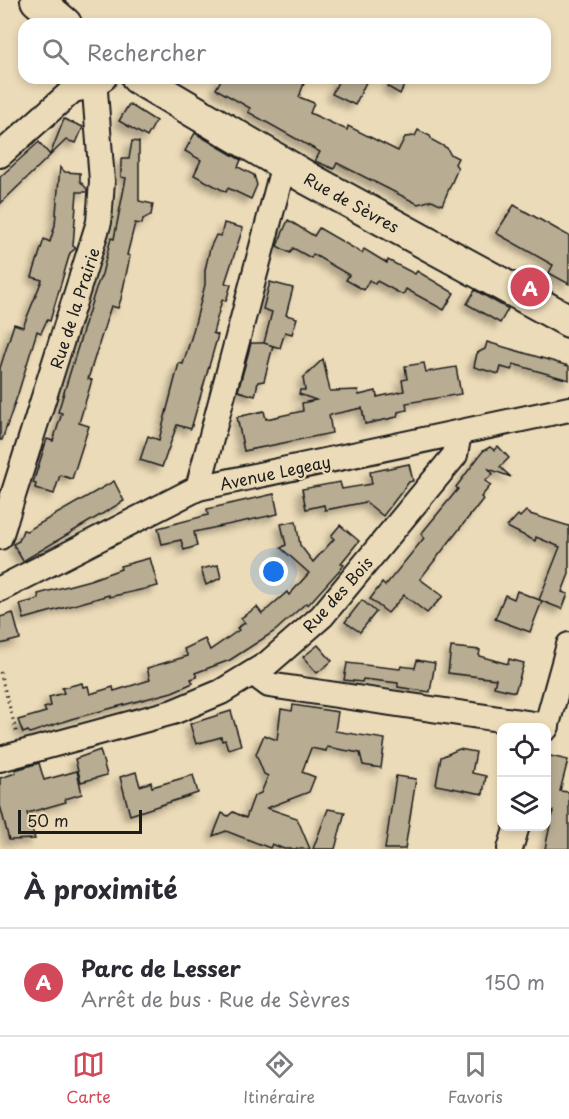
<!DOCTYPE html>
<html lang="fr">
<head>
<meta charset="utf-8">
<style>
	:root { --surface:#fff; --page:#f7f7f7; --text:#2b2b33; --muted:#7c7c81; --line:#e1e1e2; --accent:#d1495b }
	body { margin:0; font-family:"Playpen Sans",sans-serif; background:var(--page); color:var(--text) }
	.controls { position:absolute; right:18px; bottom:18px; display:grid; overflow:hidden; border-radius:12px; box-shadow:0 3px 9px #0003 }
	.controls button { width:54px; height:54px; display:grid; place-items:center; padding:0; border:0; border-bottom:2px solid var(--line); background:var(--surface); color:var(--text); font:30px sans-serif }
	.scale { position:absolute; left:18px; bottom:15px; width:124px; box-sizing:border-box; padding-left:6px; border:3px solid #1c1c1c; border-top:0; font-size:16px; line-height:21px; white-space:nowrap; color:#1c1c1c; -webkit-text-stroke:4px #ecdbb8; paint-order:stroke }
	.you { position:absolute; left:274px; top:572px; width:21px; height:21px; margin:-15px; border:4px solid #fff; border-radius:50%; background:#1a73e8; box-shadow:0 0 0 9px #1a73e833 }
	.badge { display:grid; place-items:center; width:39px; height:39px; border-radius:50%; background:var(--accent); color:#fff; font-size:20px; font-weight:700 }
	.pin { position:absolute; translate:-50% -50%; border:3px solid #fff; box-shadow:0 2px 6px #0006 }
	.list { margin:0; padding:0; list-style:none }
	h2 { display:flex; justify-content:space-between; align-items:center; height:78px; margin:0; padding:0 24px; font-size:26px }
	h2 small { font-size:20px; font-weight:400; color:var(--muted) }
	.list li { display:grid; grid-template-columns:39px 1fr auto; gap:18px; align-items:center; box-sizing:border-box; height:108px; padding:0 24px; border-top:2px solid var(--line) }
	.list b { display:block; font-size:22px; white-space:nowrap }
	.list p { margin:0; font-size:20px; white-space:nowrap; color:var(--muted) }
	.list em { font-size:20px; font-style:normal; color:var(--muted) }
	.icon { flex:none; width:33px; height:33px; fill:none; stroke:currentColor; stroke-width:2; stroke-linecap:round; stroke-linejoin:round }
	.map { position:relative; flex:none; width:569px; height:849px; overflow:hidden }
	.search { position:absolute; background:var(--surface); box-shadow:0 3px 9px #0003; left:18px; right:18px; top:18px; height:66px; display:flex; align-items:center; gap:15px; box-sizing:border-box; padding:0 21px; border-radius:18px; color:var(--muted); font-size:22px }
	.sheet { height:186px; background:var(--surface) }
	nav { display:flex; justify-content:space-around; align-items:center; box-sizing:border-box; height:84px; border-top:2px solid var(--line); background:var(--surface); font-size:16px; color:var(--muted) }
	nav a { display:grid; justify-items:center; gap:3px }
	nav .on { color:var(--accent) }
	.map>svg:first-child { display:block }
	.building { fill:#b8ac92; stroke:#1c1c1c; stroke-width:1.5; filter:url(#shadow) }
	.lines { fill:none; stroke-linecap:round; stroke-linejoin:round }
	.minor-casing { stroke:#1c1c1c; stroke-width:28 }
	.major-casing { stroke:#1c1c1c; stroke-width:36 }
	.path { stroke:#1c1c1c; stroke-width:3; stroke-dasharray:1.5 4.5; stroke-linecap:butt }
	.minor { stroke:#ecdbb8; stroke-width:24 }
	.major { stroke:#ecdbb8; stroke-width:32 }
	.labels { text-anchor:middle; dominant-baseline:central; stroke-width:4.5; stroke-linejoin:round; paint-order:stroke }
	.street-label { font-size:16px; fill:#1c1c1c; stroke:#ecdbb8 }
</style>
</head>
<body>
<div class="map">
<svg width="569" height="849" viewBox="0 0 569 849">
	<defs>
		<filter id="shadow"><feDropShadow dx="-5" dy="5" stdDeviation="3" flood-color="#0004"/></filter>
	</defs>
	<rect width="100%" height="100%" fill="#ecdbb8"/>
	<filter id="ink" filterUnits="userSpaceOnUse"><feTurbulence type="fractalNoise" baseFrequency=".0167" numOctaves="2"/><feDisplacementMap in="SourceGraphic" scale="12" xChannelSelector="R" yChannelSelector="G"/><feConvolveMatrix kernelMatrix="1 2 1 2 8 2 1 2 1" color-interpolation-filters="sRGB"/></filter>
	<g filter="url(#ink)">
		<g class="building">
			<path d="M 222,78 L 306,78 L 299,97 L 314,103 L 310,113 L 347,130 L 348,126 L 398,151 L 405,137 L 415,136 L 418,130 L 430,136 L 432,140 L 447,148 L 450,154 L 458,158 L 455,164 L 458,168 L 442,205 L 432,200 L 418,204 L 337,163 L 334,169 L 315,161 L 320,152 L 248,112 L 250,108 L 216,89 Z"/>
			<path d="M 340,78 L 368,78 L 355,105 L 332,94 Z"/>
			<path d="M 392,78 L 408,78 L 400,94 L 388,87 Z"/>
			<path d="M 129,104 L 156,121 L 147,137 L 119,121 Z"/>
			<path d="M 64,119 L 83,127 L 76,143 L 66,140 L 0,204 L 0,177 L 39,142 L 50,155 Z"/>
			<path d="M 195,133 L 241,160 L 238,167 L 254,175 L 257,185 L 251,199 L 228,188 L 226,192 L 194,175 L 201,160 L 185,151 Z"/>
			<path d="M 132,141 L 139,142 L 139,201 L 153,204 L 151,215 L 143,219 L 142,224 L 135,223 L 127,255 L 130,256 L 121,299 L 118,308 L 111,306 L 88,379 L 92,380 L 79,423 L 89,426 L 72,479 L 60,475 L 54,494 L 35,488 L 36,484 L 33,483 L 47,439 L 53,441 L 62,413 L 58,412 L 96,288 L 102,274 L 111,238 L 114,239 L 126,178 L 121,177 L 121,159 L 129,159 Z"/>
			<path d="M 60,167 L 65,172 L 80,173 L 80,181 L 87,189 L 87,192 L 77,192 L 73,246 L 76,248 L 70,253 L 50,321 L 47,320 L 41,333 L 37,331 L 18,394 L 2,440 L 0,440 L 0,368 L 14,324 L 23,327 L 42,280 L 32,277 L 44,239 L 50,242 L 55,225 Z"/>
			<path d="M 514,205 L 569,236 L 569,284 L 549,273 L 553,265 L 496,233 Z"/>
			<path d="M 288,220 L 314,236 L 319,228 L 362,253 L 364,249 L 387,263 L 388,260 L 415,274 L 417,271 L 454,293 L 444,310 L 406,289 L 403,295 L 377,281 L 375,284 L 369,280 L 364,290 L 346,280 L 349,275 L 313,254 L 311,258 L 293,248 L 290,253 L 277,246 Z"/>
			<path d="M 224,223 L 243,228 L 225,283 L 231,285 L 226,301 L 222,300 L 213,333 L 218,335 L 191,429 L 177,425 L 162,467 L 140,460 L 148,436 L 159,440 L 179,363 L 183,364 L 192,335 L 205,285 L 205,270 L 210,248 L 216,235 L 221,236 Z"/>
			<path d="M 270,282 L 293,288 L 286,315 L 297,318 L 292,334 L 285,332 L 280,348 L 264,343 L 273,346 L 264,381 L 258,382 L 255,396 L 238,391 L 251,343 L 264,343 L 272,312 L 263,309 Z"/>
			<path d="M 475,290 L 508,309 L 500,323 L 467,304 Z"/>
			<path d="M 487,342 L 569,366 L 569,380 L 513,364 L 512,370 L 501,367 L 499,374 L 474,367 L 477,353 L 485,349 Z"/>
			<path d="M 323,359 L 330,391 L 358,390 L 359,395 L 376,391 L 377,397 L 404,391 L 402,380 L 407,379 L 405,366 L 424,363 L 426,372 L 456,367 L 461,394 L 406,403 L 407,410 L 398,412 L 397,417 L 365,424 L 362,408 L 329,415 L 332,433 L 244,451 L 237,417 L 264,411 L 266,419 L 303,411 L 302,403 L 316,400 L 299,394 L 300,390 L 305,390 L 303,378 Z"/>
			<path d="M 498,446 L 509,458 L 500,467 L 511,477 L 489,469 L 493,474 L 485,481 L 491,485 L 481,497 L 483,499 L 420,579 L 443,596 L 427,613 L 404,595 L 388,613 L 370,599 L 382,583 L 385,586 L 424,538 L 421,534 L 458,489 L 456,487 L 483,451 L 490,447 L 494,450 Z"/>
			<path d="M 409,464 L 413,481 L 409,482 L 383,516 L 366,502 L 325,510 L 324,505 L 306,509 L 302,489 L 340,482 L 342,489 L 372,484 L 370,472 Z"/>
			<path d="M 114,481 L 124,501 L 23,561 L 13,544 L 19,541 L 23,530 L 27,531 Z"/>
			<path d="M 274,494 L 278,514 L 194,532 L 197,546 L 184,550 L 181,540 L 162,544 L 158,528 L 208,515 L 207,509 Z"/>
			<path d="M 526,511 L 530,514 L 569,526 L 569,574 L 562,592 L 568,594 L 562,609 L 539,600 L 560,547 L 536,537 L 535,541 L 507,527 L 518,515 L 520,517 Z"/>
			<path d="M 296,521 L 300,545 L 313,562 L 334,539 L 331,536 L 340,525 L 359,541 L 341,563 L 344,565 L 308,605 L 306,603 L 275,631 L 230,660 L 195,673 L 197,677 L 191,679 L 193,683 L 172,692 L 71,719 L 30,733 L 28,731 L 23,733 L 18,720 L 46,712 L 44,708 L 51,706 L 49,697 L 64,693 L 62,688 L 82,683 L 83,687 L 88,686 L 90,694 L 113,687 L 114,691 L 150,680 L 147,668 L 188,656 L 184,649 L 205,639 L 210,650 L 239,630 L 237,628 L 245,623 L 241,618 L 257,607 L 262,614 L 287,592 L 289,595 L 309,573 L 281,548 L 286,545 L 281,524 Z"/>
			<path d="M 150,558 L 158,586 L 109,597 L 109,595 L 24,619 L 20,604 L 39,599 L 38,594 L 90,580 L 121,569 L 120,566 Z"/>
			<path d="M 218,565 L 221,578 L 206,585 L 201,569 Z"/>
			<path d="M 517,591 L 542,601 L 530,632 L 495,619 L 505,595 L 514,599 Z"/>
			<path d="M 362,600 L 376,612 L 360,632 L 345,622 Z"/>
			<path d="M 13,613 L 20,639 L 0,644 L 0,617 Z"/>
			<path d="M 318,645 L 332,661 L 317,673 L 303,657 Z"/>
			<path d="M 451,647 L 480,650 L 479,656 L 508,664 L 509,659 L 524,663 L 515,692 L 494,687 L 496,679 L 448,673 Z"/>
			<path d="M 417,660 L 435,663 L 430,692 L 398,687 L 398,683 L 363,679 L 362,682 L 344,680 L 347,663 L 400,669 L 401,666 L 415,668 Z"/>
			<path d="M 293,705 L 338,712 L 335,731 L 385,739 L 381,768 L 363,765 L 360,753 L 327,747 L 326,751 L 311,748 L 302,772 L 315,777 L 309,792 L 267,808 L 297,818 L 310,849 L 284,849 L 272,844 L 270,848 L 226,831 L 213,836 L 222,813 L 228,816 L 233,812 L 246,818 L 254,796 L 261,793 L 268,776 L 264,774 L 256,754 L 264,735 L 277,740 L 281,709 L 292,711 Z"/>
			<path d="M 231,711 L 241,745 L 228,749 L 225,740 L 222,741 L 221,737 L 196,744 L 190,724 Z"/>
			<path d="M 459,749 L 476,752 L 472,773 L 486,776 L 483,794 L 436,785 L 441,757 Z"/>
			<path d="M 100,750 L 107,775 L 81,782 L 75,759 Z"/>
			<path d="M 546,755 L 568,760 L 560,791 L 569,792 L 569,849 L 545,849 L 553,811 L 546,809 L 549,777 L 546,777 Z"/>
			<path d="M 39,763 L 44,780 L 77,771 L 82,794 L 65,799 L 66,802 L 27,813 L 35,839 L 9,840 L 0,805 L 0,778 L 16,773 L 15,770 Z"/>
			<path d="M 136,772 L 140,786 L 151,782 L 152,787 L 193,775 L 198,793 L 130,815 L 120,777 Z"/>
			<path d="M 396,776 L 416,779 L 405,849 L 385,849 Z"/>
			<path d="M 328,809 L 345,812 L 335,849 L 313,849 Z"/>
		</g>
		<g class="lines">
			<defs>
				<g id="minor">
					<path d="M 0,155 L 73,90 L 93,86 L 104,78"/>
					<path d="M 198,488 L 284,164"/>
					<path d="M 0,537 L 99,222 L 102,181 L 94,78"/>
					<path d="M 0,589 L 198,488 L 569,409"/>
					<path d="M 253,673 L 269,685 L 547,726"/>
					<path d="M 546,728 L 569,645"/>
					<path d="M 0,759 L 173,712 L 221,692 L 267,664 L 322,616 L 455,455 L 459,433"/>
					<path d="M 510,849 L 517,826"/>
				</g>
				<g id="major">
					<path d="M 37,0 L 65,24"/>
					<path d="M 138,78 L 309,179 L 569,321"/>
				</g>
			</defs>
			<use href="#minor" class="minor-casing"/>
			<use href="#major" class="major-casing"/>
			<path class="path" d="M 0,672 L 17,734"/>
			<use href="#minor" class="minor"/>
			<use href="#major" class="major"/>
		</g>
	</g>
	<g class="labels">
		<g class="street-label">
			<text transform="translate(352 202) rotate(29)">Rue de Sèvres</text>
			<text transform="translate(74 308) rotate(-72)">Rue de la Prairie</text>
			<text transform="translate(275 472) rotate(-12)">Avenue Legeay</text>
			<text transform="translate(337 594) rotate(-48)">Rue des Bois</text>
		</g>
	</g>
</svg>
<div class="controls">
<button><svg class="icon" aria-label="locate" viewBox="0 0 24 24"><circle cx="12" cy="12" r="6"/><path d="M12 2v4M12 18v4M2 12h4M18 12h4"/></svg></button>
<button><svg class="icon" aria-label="layers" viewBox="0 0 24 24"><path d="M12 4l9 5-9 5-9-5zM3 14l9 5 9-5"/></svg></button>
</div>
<div class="scale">50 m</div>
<div class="you"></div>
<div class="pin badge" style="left:530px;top:287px">A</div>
<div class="search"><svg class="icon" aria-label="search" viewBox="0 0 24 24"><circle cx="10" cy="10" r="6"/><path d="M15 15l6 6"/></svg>Rechercher</div>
</div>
<section class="sheet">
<h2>À proximité<small></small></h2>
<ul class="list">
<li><span class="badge">A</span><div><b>Parc de Lesser</b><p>Arrêt de bus · Rue de Sèvres</p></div><em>150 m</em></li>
</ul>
</section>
<nav>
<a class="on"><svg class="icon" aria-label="map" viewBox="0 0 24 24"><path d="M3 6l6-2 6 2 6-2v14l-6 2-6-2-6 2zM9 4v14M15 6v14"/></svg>Carte</a>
<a><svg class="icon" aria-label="directions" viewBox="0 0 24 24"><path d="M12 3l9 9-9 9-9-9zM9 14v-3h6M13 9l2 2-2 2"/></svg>Itinéraire</a>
<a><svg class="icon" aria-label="saved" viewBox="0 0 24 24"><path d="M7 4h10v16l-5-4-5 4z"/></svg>Favoris</a>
</nav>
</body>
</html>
